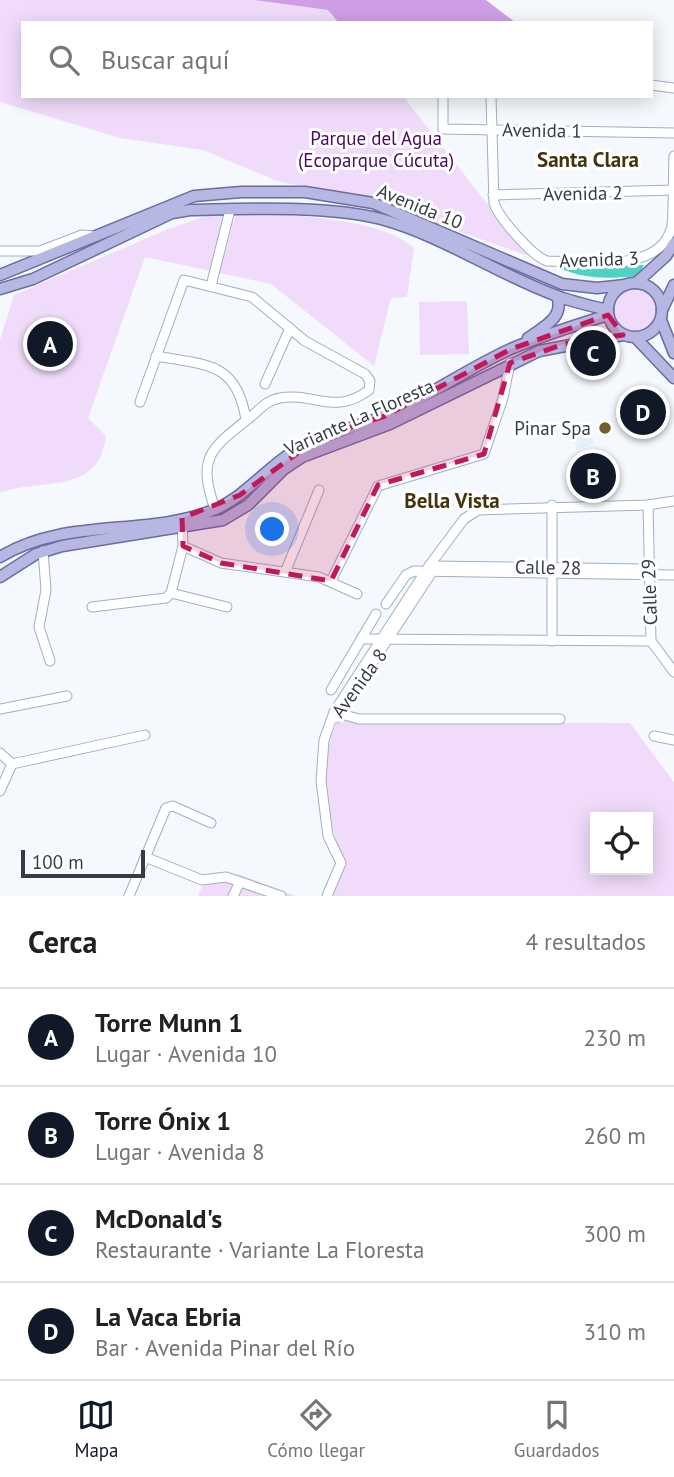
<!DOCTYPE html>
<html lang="es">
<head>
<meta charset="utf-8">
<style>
	:root { --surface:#fff; --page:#f2f2f2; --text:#202124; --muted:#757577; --line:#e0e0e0; --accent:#111827 }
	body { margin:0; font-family:"PT Sans",sans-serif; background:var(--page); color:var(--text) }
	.controls { position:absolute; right:21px; bottom:21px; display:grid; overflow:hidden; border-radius:0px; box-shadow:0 4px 18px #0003 }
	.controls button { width:63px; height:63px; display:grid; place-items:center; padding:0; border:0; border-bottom:2px solid var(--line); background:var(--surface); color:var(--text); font:35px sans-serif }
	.scale { position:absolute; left:21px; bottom:18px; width:124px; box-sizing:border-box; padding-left:7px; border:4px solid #353c45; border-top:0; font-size:19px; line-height:24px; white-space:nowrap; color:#353c45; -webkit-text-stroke:5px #fff; paint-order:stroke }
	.you { position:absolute; left:273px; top:530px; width:24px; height:24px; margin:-18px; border:5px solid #fff; border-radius:50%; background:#1a73e8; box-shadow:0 0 0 10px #1a73e833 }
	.badge { display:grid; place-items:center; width:46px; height:46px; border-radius:50%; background:var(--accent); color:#fff; font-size:23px; font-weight:700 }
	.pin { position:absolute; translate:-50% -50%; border:4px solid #fff; box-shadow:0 2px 7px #0006 }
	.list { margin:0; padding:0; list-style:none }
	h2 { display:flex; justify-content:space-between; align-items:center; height:91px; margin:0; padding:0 28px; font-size:30px }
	h2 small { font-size:23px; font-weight:400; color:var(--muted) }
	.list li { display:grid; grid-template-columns:46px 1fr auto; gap:21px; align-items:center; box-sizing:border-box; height:98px; padding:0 28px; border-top:2px solid var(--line) }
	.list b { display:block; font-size:26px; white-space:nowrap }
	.list p { margin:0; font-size:23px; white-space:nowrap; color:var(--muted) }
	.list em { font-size:23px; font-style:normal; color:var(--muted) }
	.icon { flex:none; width:38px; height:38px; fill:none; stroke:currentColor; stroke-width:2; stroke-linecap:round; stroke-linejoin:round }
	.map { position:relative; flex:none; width:674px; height:896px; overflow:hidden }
	.search { position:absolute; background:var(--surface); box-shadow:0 4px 18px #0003; left:21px; right:21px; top:21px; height:77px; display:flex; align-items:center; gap:18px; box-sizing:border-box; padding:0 24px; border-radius:0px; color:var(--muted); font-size:26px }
	.sheet { height:483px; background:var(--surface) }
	nav { display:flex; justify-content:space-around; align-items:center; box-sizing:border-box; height:98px; border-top:2px solid var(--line); background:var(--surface); font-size:19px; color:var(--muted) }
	nav a { display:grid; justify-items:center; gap:4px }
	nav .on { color:var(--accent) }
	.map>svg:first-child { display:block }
	.built { fill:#e6f0fb }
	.green { fill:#f0dcfa; fill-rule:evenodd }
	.forest { fill:#cf9ee7 }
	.water { fill:#4ed2c6 }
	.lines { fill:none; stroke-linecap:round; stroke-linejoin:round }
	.minor-casing { stroke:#9db0c4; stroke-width:11 }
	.major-casing { stroke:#6a6d9f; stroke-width:13 }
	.minor { stroke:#fff; stroke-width:9 }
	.major { stroke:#b6b7e2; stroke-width:10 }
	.marked { fill:#c2185b; fill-opacity:0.2; stroke:#c2185b; stroke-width:5; stroke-dasharray:14 9; stroke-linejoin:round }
	.poi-dot { fill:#705f2d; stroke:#fff; stroke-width:2.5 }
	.labels { text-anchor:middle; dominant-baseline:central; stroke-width:6; stroke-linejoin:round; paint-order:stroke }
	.street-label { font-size:19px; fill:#353c45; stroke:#fff }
	.park-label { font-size:19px; fill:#4b0762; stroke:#fff }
	.poi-label { font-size:19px; fill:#353c45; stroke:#fff; text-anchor:end }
	.neighbourhood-label { font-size:21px; font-weight:bold; fill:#42350b; stroke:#fff }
</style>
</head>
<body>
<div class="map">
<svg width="674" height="896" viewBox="0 0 674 896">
	<rect width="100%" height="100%" fill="#f5f9fd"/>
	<g class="built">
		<path d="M 633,406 L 639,423 L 622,430 L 616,414 Z"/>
		<path d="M 588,426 L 594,443 L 577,450 L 572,432 Z"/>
	</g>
	<g class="green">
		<path d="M 0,0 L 254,0 L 328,10 L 339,23 L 23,23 L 23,96 L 403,96 L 528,256 L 370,200 L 277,181 L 203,150 L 120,138 L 0,102 Z"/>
		<path d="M 219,212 L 226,214 L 211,271 L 145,257 L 88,418 L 106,436 C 99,497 40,477 0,493 L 0,340 L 14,295 L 168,229 Z"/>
		<path d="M 236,213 C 281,214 382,217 414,248 L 407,297 L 391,298 L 374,366 L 271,284 L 219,273 Z"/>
		<circle cx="635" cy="310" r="21"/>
		<path d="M 467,301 L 469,354 L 420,355 L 419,302 Z"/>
		<path d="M 340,718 L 357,722 L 630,723 L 674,782 L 674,896 L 322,896 L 341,852 C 324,814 317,755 340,718 ZM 595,817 L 648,817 L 648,870 L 595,870 Z"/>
		<path d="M 238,874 L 296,896 L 198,896 L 203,884 Z"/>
	</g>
	<path class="forest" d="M 254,0 L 486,0 L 516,23 L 339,23 L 328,10 Z"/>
	<path class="water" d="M 550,263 L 644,265 L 638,276 C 605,279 580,280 550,263 Z"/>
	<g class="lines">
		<defs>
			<g id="minor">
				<path d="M 651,85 L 674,88"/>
				<path d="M 443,96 L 443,129 L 674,133"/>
				<path d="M 491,96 L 494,203 C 499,218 532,256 547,261 C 584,261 661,275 672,226 C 674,205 673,178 674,156"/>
				<path d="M 493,195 L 674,190"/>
				<path d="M 0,251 L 40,251 L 82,235 L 94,236"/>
				<path d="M 211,286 L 230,210"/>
				<path d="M 156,356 C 207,365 237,362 246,420"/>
				<path d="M 265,384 L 290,328"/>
				<path d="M 140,402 L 184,280 L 252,297 L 305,341 L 365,374 L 370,381 L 369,390 C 335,416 314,392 280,398 C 266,400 259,411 248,419 C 210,449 197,458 215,509"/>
				<path d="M 552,505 L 552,641"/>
				<path d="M 648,505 L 651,641 L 674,672"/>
				<path d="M 183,546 L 221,563 L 319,577 L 357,594"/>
				<path d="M 43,551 L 46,590 L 39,627 L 50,661"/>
				<path d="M 429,566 L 648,569"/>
				<path d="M 286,570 L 319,490"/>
				<path d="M 331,581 L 378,486 L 484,454 L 503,398 L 510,363"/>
				<path d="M 171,593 L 227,607"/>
				<path d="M 386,604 L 406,575 L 414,571 L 674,575"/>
				<path d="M 92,607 L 166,598 L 171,593 L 183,546 L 182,520"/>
				<path d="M 361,639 L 651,641"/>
				<path d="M 331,690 L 376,614"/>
				<path d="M 0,709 L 67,696"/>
				<path d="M 334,712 L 359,719 L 560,719"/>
				<path d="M 336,718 L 434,569"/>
				<path d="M 654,736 L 674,740"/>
				<path d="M 0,753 L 12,764"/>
				<path d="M 12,764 L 145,735"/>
				<path d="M 0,791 L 12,764"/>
				<path d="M 145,857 L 202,880 L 226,877 L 281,896"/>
				<path d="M 129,896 L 166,808 L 173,806 L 211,823"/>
				<path d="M 233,896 L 240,882"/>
				<path d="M 327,896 L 341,863 L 328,836 L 321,781 L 324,740 L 334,712 L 429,566 L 464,519 L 478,510 L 648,505 L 674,501"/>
			</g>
			<g id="major">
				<path d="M 0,275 L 194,196 L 241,192 L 305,192 L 373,203 L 562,284 L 597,288 L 625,285"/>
				<circle cx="635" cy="310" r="27"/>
				<path d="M 636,283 L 666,256 L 674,243"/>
				<path d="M 0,289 L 33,279 L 172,213 L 190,210 C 247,209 326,205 381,219 C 443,236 497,274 557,296 C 573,302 591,306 608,310"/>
				<path d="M 662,310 L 674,285"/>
				<path d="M 661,320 L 674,353"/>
				<path d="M 528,338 C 543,327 565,318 557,296"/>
				<path d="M 636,338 L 674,378"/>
				<path d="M 0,557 C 67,516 147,538 216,509 C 247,495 268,466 297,449 C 325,433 357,428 386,415 C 430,396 470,367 513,348 C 544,335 576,325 608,315"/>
				<path d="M 0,577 L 36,554 L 62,546 L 223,520 L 248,505 L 284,469 L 302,457 L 390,424 L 539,351 L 623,335"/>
			</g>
		</defs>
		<use href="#minor" class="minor-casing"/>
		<use href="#major" class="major-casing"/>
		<use href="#minor" class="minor"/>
		<use href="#major" class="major"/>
	</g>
	<path class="marked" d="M 608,315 L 623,335 L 564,344 L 510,363 L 484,454 L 378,485 L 331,581 L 221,563 L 183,546 L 182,518 L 240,495 L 318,438 L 385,416 L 511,349 Z"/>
	<circle class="poi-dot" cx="605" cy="428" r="7"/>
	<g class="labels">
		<g class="street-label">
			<text transform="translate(542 130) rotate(1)">Avenida 1</text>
			<text transform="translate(583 193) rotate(-1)">Avenida 2</text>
			<text transform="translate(420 206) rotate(22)">Avenida 10</text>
			<text transform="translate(599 259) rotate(-2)">Avenida 3</text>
			<text transform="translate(359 417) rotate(-24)">Variante La Floresta</text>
			<text transform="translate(548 567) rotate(1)">Calle 28</text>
			<text transform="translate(649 592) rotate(-92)">Calle 29</text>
			<text transform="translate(359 683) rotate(-54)">Avenida 8</text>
		</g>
		<g class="park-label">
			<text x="376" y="138">Parque del Agua<tspan x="376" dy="22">(Ecoparque Cúcuta)</tspan></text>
		</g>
		<g class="poi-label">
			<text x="591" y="428">Pinar Spa</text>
		</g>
		<g class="neighbourhood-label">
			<text x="588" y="159">Santa Clara</text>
			<text x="452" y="500">Bella Vista</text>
		</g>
	</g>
</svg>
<div class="controls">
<button><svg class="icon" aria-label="locate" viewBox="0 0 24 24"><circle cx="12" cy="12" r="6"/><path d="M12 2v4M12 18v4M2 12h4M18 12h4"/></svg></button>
</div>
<div class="scale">100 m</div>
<div class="you"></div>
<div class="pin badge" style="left:50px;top:344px">A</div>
<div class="pin badge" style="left:593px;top:476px">B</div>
<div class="pin badge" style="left:593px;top:353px">C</div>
<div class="pin badge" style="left:643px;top:412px">D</div>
<div class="search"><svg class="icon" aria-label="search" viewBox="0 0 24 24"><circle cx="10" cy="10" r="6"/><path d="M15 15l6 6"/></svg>Buscar aquí</div>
</div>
<section class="sheet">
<h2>Cerca<small>4 resultados</small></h2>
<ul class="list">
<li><span class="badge">A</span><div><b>Torre Munn 1</b><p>Lugar · Avenida 10</p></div><em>230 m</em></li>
<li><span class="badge">B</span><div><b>Torre Ónix 1</b><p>Lugar · Avenida 8</p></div><em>260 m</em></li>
<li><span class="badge">C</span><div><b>McDonald's</b><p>Restaurante · Variante La Floresta</p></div><em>300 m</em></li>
<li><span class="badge">D</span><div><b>La Vaca Ebria</b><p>Bar · Avenida Pinar del Río</p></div><em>310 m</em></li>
</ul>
</section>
<nav>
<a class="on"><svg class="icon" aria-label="map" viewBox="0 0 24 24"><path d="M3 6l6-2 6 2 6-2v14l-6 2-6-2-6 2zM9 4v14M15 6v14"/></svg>Mapa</a>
<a><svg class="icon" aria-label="directions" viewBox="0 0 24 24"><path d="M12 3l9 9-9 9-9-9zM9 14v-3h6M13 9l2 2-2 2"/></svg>Cómo llegar</a>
<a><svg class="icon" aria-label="saved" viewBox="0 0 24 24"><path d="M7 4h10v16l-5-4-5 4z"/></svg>Guardados</a>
</nav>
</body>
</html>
